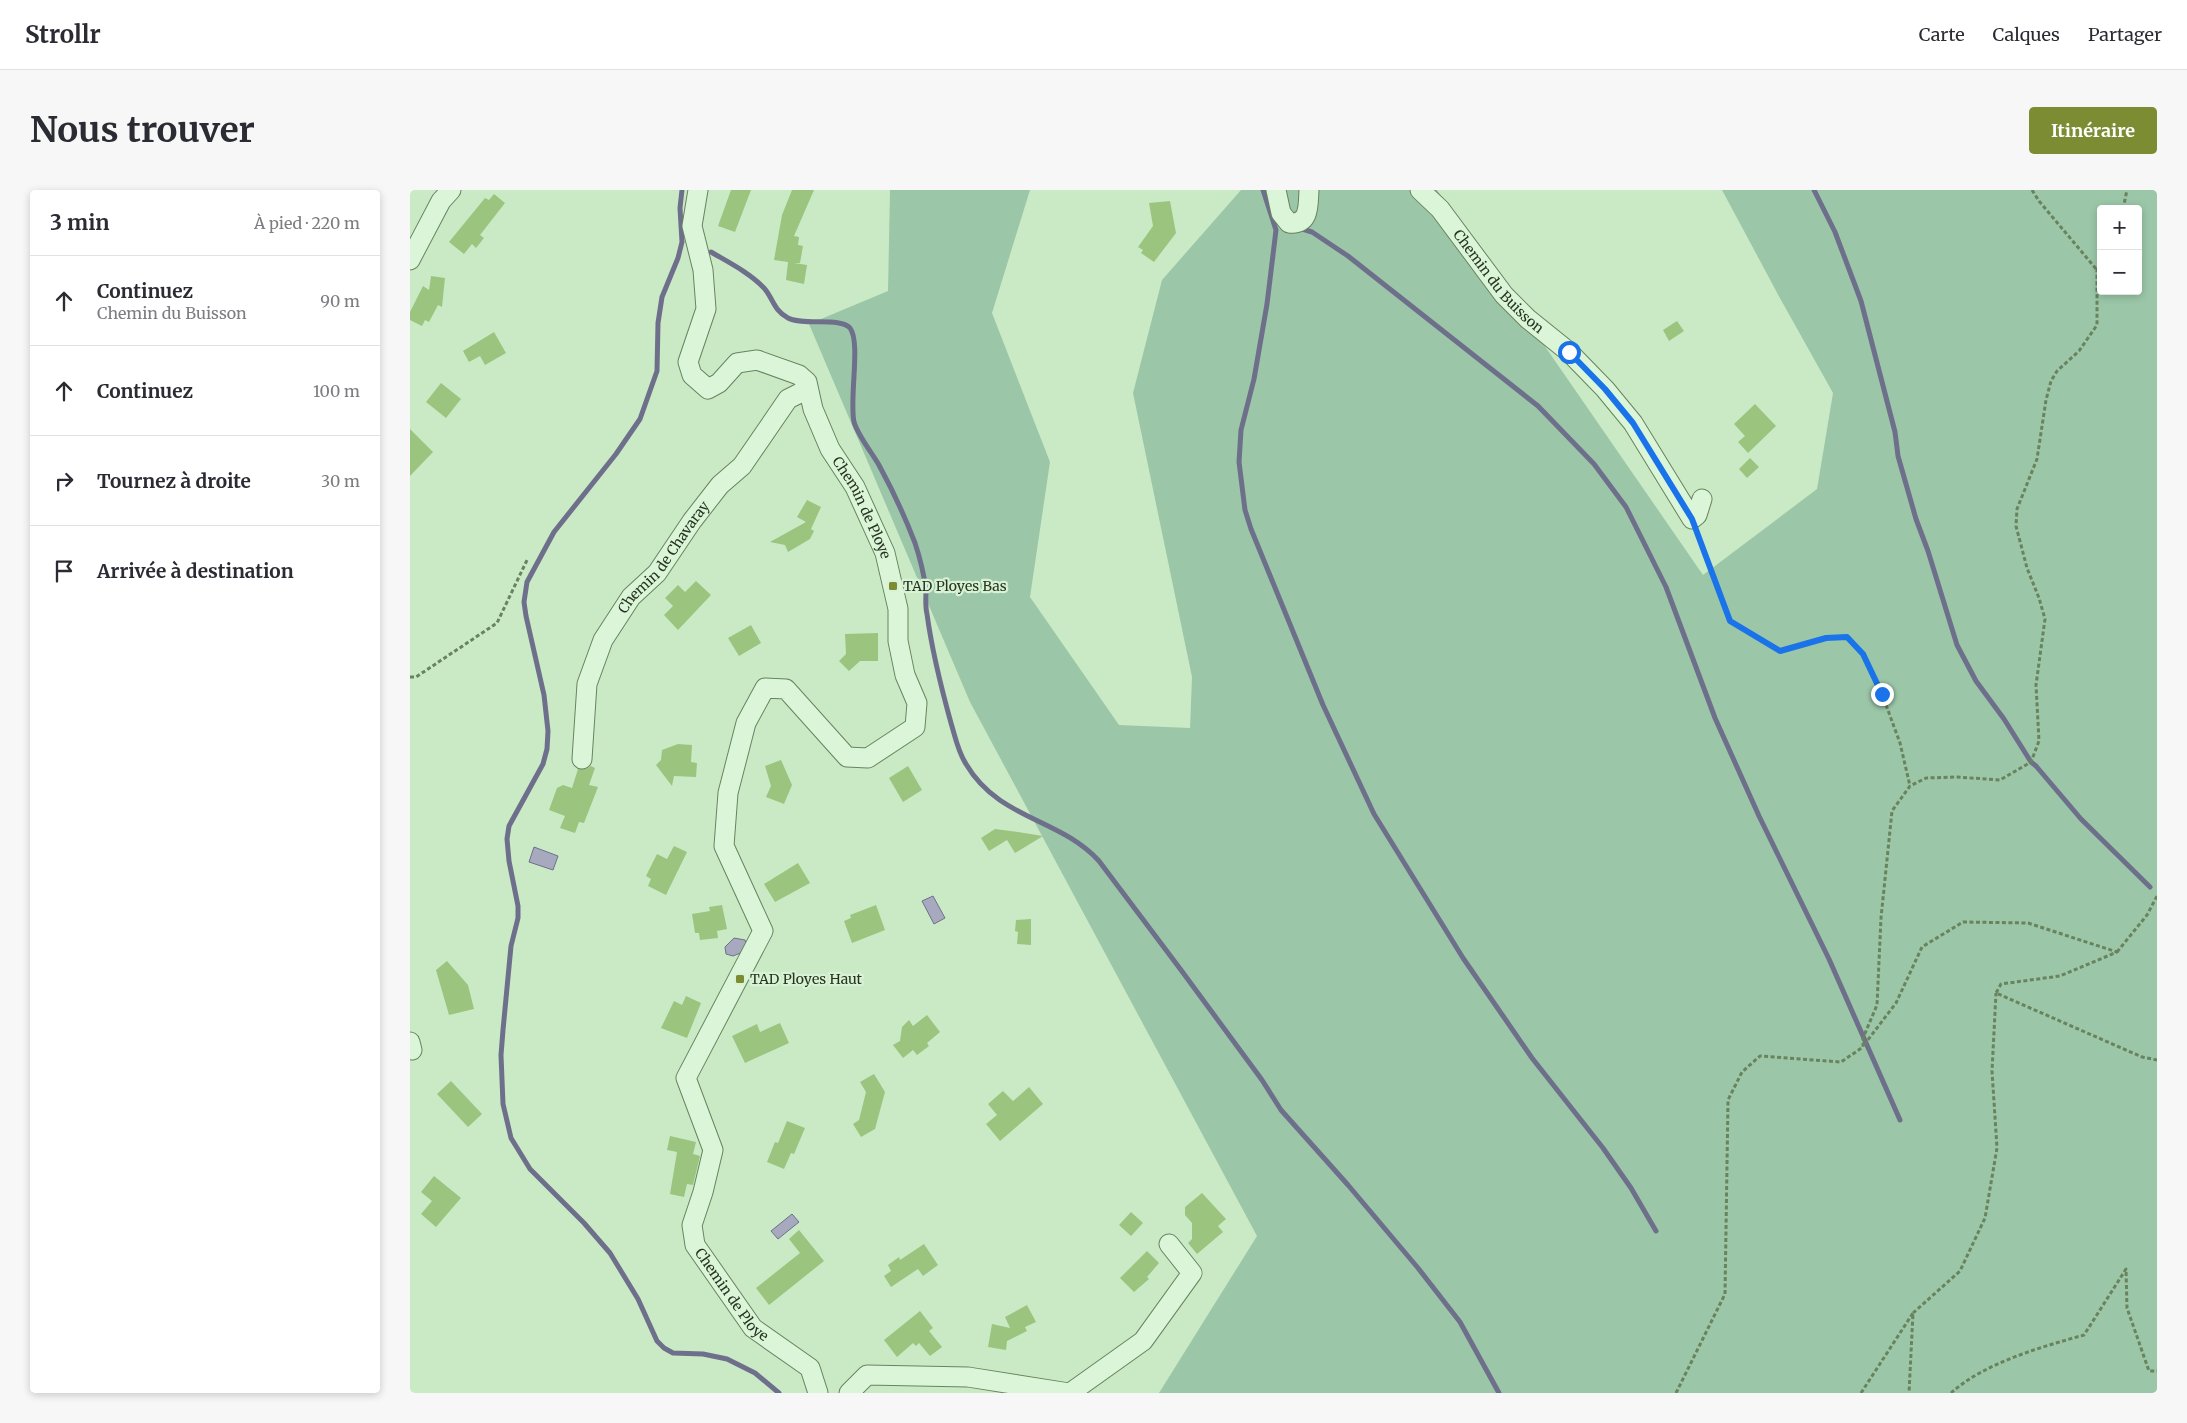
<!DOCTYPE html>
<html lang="fr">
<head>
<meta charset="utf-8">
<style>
	:root { --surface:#fff; --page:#f7f7f7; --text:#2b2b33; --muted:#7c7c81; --line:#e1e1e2; --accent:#7c8c33 }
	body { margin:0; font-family:Merriweather,serif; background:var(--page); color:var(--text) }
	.controls { position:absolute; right:15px; top:15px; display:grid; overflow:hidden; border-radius:5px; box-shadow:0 2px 8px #0003 }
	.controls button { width:45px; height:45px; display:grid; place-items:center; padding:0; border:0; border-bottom:1px solid var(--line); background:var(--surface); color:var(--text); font:25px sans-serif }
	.stop { position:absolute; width:15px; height:15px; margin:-11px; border:4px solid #1a73e8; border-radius:50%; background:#fff }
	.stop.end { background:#1a73e8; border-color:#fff; box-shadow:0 1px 5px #0008 }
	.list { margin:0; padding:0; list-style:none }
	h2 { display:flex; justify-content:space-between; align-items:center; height:65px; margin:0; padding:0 20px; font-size:21px }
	h2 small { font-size:16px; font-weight:400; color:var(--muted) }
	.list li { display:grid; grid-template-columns:32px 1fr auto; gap:15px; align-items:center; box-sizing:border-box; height:90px; padding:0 20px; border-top:1px solid var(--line) }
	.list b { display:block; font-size:19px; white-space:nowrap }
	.list p { margin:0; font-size:16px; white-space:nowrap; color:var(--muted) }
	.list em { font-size:16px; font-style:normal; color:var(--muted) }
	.icon { flex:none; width:28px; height:28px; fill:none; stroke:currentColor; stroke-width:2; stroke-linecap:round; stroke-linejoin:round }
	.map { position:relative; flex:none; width:1747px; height:1203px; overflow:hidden; border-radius:5px }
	header { display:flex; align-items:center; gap:30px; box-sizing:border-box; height:70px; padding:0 25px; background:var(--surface); border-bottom:1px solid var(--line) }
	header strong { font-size:24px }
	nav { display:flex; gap:28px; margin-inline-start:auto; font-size:18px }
	.intro { display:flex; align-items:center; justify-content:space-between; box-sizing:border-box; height:120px; padding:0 30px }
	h1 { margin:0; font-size:35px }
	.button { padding:12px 22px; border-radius:5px; background:var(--accent); color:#fff; font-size:18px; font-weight:700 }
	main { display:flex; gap:30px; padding:0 30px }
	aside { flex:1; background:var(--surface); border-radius:5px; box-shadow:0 2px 8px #0003 }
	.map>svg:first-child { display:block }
	.green { fill:#9bc7a8; fill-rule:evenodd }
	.water { fill:#a7a9be; stroke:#6e708b }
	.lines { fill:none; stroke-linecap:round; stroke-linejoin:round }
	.stream { stroke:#6e708b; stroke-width:5 }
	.building { fill:#9bc47f }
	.minor-casing { stroke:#68835d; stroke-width:21 }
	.path { stroke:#68835d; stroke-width:3; stroke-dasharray:4 2.5; stroke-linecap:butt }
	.minor { stroke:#dbf5d8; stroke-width:19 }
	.route { stroke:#1a73e8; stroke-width:6 }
	.poi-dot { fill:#7c8c33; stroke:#d8f2d5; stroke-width:2 }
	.labels { text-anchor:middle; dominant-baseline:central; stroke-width:4.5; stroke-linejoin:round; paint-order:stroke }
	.street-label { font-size:14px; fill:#273520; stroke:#d8f2d5 }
	.poi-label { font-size:14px; fill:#273520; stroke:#d8f2d5; text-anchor:start }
</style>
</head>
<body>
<header>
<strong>Strollr</strong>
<nav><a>Carte</a><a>Calques</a><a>Partager</a></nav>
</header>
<div class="intro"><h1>Nous trouver</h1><a class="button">Itinéraire</a></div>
<main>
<aside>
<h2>3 min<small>À pied · 220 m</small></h2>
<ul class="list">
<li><svg class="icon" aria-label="ahead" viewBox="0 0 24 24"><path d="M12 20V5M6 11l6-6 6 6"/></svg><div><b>Continuez</b><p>Chemin du Buisson</p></div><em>90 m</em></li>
<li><svg class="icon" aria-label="ahead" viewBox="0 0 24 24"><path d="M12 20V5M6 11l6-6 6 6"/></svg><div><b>Continuez</b></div><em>100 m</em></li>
<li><svg class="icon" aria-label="right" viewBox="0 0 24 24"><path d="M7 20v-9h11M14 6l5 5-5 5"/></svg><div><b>Tournez à droite</b></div><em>30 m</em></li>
<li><svg class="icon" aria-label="arrive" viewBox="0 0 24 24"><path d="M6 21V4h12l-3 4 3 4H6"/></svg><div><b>Arrivée à destination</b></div></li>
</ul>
</aside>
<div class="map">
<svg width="1747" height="1203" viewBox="0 0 1747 1203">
	<rect width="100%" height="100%" fill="#caeac6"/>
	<path class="green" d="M 480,0 L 620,0 L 582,123 L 640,272 L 620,407 L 709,535 L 780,538 L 782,487 L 723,203 L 752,90 L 831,0 L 1027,0 L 1293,385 L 1407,299 L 1423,203 L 1371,110 L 1312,0 L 1747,0 L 1747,1203 L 749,1203 L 847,1046 L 560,512 L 399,134 L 478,101 ZM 1691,19 L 1728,19 L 1728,101 L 1691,101 Z"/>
	<g class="water">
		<path d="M 124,657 L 148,666 L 143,680 L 119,672 Z"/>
		<path d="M 523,706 L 535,728 L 524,734 L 512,711 Z"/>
		<path d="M 324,748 L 335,750 L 338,760 L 323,766 L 316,764 L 315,757 Z"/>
		<path d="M 382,1024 L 389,1032 L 368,1049 L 361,1041 Z"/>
	</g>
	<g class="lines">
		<g class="stream">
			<path d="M 272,0 L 270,18 L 272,52 L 268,68 L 252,107 L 248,133 L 247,181 L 230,229 L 206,264 L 144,342 L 117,392 L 114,412 L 116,426 L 134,505 L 138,541 L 137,559 L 133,574 L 99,636 L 97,649 L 99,671 L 108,716 L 108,728 L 101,756 L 93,840 L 91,865 L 93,914 L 101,948 L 120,979 L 174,1033 L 200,1063 L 228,1109 L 247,1151 L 254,1158 L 263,1163 L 293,1164 L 317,1169 L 345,1183 L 369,1203"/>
			<path d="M 853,0 L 866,40 L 857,114 L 844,189 L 831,240 L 829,272 L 835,320 L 841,339 L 913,515 L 964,624 L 1053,768 L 1122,868 L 1193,958 L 1221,998 L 1246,1041"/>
			<path d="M 1404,0 L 1425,42 L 1451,111 L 1485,242 L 1488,266 L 1506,329 L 1518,361 L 1547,455 L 1566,491 L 1594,529 L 1621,572 L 1626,576 L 1671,629 L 1740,697"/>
			<path d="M 889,38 L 902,42 L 938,66 L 1128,216 L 1184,274 L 1216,317 L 1256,397 L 1305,528 L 1349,626 L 1419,769 L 1490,930"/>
			<path d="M 301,62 C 318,72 340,83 354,98 C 363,108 364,121 378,128 C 393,136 431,127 440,138 C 451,152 439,209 444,232 C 448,246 463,264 470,277 C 483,301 495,327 505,353 C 510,368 514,385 516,400 C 516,408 515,416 517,424 C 522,461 531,497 541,533 C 545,546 548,562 556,574 C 589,630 650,628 689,671 L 771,780 L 852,890 L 871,920 L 938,995 L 1008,1078 L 1050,1132 L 1089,1203"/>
		</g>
	</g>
	<g class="building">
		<path d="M 321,0 L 341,0 L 325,42 L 308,36 Z"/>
		<path d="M 382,0 L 404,0 L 384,46 L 389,47 L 388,55 L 393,56 L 390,73 L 384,73 L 397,75 L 394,94 L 376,90 L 378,72 L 364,70 L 372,25 Z"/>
		<path d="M 84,4 L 95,13 L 70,45 L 74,48 L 66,58 L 62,54 L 54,64 L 39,52 L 75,8 L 79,10 Z"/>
		<path d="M 760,11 L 766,43 L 744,72 L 731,63 L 733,60 L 728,57 L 743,36 L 739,13 Z"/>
		<path d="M 21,86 L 35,88 L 32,117 L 28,115 L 19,132 L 15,130 L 12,136 L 0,130 L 0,122 L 13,96 L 19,100 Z"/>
		<path d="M 1267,131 L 1274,141 L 1259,151 L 1253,140 Z"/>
		<path d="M 84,142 L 96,163 L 75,175 L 70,166 L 59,172 L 53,161 Z"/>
		<path d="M 31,193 L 51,209 L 36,228 L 16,212 Z"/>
		<path d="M 1345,214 L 1366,236 L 1338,263 L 1328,252 L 1335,246 L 1324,234 Z"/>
		<path d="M 0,239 L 23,262 L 0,286 Z"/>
		<path d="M 1340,268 L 1349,277 L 1337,288 L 1329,279 Z"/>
		<path d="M 397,310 L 411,317 L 401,339 L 404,341 L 400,349 L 378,362 L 375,355 L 360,352 L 396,332 L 387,327 Z"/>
		<path d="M 286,391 L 301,405 L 268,440 L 254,425 L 263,416 L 255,408 L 268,395 L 275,402 Z"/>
		<path d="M 341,435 L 351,453 L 329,466 L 318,448 Z"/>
		<path d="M 468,443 L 468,471 L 450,471 L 439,481 L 429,471 L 436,464 L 435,444 Z"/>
		<path d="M 268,554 L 282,555 L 281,572 L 287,573 L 286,587 L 264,586 L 262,596 L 246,575 L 251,570 L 252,560 Z"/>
		<path d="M 371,570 L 382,595 L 374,614 L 356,607 L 361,596 L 355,576 Z"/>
		<path d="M 181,576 L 185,578 L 179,595 L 188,597 L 174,633 L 169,632 L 165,643 L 150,638 L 155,626 L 139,620 L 147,598 L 153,595 L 162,598 L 168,579 L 176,579 Z"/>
		<path d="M 498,576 L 512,600 L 493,612 L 479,588 Z"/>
		<path d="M 585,639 L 608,642 L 633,646 L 605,663 L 597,650 L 579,661 L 571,648 Z"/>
		<path d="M 264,656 L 277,662 L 256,705 L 238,696 L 241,689 L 236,686 L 247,664 L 257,669 Z"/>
		<path d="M 388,673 L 400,693 L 365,712 L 354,694 Z"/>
		<path d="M 312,715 L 317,739 L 307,741 L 308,748 L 290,750 L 289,743 L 285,743 L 282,724 L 300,721 L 299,717 Z"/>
		<path d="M 466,715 L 475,740 L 442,753 L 434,731 L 441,728 L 440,725 Z"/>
		<path d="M 621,729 L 621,755 L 607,754 L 608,742 L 605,741 L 606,730 Z"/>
		<path d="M 37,771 L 58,795 L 64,819 L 39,825 L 26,780 Z"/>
		<path d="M 276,806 L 291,813 L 277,848 L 251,838 L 264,811 L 272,815 Z"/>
		<path d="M 517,825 L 530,842 L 517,853 L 519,856 L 507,865 L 503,860 L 493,868 L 483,855 L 490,851 L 492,837 L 499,830 L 503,836 Z"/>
		<path d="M 370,833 L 379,853 L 335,873 L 322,846 L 347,834 L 350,842 Z"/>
		<path d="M 464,884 L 475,902 L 465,939 L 451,947 L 443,934 L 449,930 L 456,902 L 450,892 Z"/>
		<path d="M 41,891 L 72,924 L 58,937 L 27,904 Z"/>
		<path d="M 619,897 L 633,914 L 590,951 L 576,934 L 587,925 L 578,914 L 593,901 L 603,911 Z"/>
		<path d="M 377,931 L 395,938 L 384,964 L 381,963 L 374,979 L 357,972 L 365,952 L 368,953 Z"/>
		<path d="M 260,946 L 286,952 L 283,964 L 290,966 L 283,995 L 277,994 L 274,1007 L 260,1004 L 267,962 L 257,960 Z"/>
		<path d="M 24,986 L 51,1008 L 26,1037 L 11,1024 L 22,1011 L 11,1002 Z"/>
		<path d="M 792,1003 L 816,1029 L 808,1036 L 813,1042 L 787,1064 L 778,1053 L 782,1049 L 782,1033 L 775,1025 L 775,1017 Z"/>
		<path d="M 721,1022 L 733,1033 L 721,1046 L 709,1035 Z"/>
		<path d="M 389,1040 L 414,1071 L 359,1115 L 346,1098 L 390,1063 L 379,1049 Z"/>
		<path d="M 514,1054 L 528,1075 L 513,1086 L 508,1079 L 481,1097 L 474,1086 L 481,1081 L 478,1075 L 489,1067 L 490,1070 Z"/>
		<path d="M 737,1061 L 749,1073 L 737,1087 L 739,1089 L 724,1102 L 710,1088 Z"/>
		<path d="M 617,1115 L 626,1132 L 615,1137 L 617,1141 L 597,1151 L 596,1160 L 578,1157 L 582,1134 L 600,1138 L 595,1127 Z"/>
		<path d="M 510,1121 L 523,1138 L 519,1141 L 532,1157 L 520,1166 L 509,1153 L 506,1156 L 503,1153 L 487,1167 L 474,1150 Z"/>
	</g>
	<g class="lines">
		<defs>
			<g id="minor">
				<path id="s1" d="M 288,0 L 282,36 L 293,80 L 296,119 L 278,172 L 282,185 L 298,199 L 309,193 L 327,173 L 347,170 L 389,185 L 397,192 L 403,219 L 420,259 L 445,297 L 475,363 L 488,419 L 488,451 L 495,485 L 507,513 L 505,537 L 458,568 L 437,567 L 376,499 L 355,498 L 336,533 L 318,603 L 314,656 L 353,741 L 276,888 L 303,960 L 293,1002 L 282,1035 L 285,1055 L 343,1138 L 400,1178 L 408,1203"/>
				<path d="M 866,0 L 871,23 L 879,33 C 900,35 898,16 899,0"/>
				<path id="s2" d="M 1010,0 L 1030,19 L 1094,105 L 1118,129 L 1159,162 L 1195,199 L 1223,233 L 1282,329 L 1287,325 L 1292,309"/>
				<path d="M 0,70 L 31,11 L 41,0"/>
				<path id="s3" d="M 172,569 L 177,494 L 193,450 L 221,407 L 247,383 L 282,331 L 310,295 L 332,276 L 378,209 L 398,199"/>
				<path d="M 0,852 L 2,860"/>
				<path d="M 439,1203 L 457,1185 L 558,1187 L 659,1203"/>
				<path d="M 660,1203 L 733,1151 L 782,1083 L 759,1054"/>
			</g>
		</defs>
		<use href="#minor" class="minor-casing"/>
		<g class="path">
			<path d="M 1622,0 L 1629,11 L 1687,80"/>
			<path d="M 1713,19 L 1717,0"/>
			<path d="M 1287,344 L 1321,431 L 1370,461 L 1416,448 L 1437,447 L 1453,464 L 1472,504 L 1490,553 L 1500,596"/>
			<path d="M 0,487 L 6,487 L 87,433 L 118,368"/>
			<path d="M 1707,762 L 1737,725 L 1747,706"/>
			<path d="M 1454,855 L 1486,813 L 1512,757 L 1553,732 L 1618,733 L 1707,762 L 1650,786 L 1591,794 L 1586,803 L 1732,867 L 1747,870"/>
			<path d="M 1503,1123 L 1550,1081 L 1575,1028 L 1587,958 L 1582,881 L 1586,803"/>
			<path d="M 1266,1203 L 1315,1104 L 1318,910 L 1332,882 L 1350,866 L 1431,872 L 1453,857 L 1453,848 L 1467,815 L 1471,728 L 1482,621 L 1500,596 L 1516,588 L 1547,587 L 1590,590 L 1621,572 L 1629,551 L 1626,495 L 1635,429 L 1629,408 L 1617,378 L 1606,336 L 1607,319 L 1627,269 L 1636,210 L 1641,191 L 1647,181 L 1669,161 L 1687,135 L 1687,80 L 1691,71"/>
			<path d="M 1451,1203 L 1503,1123 L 1499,1203"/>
			<path d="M 1541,1203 C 1574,1173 1631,1157 1674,1145 L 1716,1079 L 1717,1118 L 1739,1181 L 1747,1181"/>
		</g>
		<use href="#minor" class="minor"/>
	</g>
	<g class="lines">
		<path class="route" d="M 1159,162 L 1195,199 L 1223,233 L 1282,329 L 1320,431 L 1370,461 L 1416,448 L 1437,447 L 1453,464 L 1472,504"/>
	</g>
	<g class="poi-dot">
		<rect x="478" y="391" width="10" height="10" rx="2.5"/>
		<rect x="325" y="784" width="10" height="10" rx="2.5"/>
	</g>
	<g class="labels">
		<g class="street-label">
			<text stroke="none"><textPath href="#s2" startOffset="121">Chemin du Buisson</textPath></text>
			<text stroke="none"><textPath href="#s1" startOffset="465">Chemin de Ploye</textPath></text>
			<text stroke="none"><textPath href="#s3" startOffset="225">Chemin de Chavaray</textPath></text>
			<text stroke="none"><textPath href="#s1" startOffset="1546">Chemin de Ploye</textPath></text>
		</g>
		<g class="poi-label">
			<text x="493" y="396">TAD Ployes Bas</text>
			<text x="340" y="789">TAD Ployes Haut</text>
		</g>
	</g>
</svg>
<div class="controls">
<button>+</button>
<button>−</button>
</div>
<div class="stop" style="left:1159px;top:162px"></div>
<div class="stop end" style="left:1472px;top:504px"></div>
</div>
</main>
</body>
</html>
